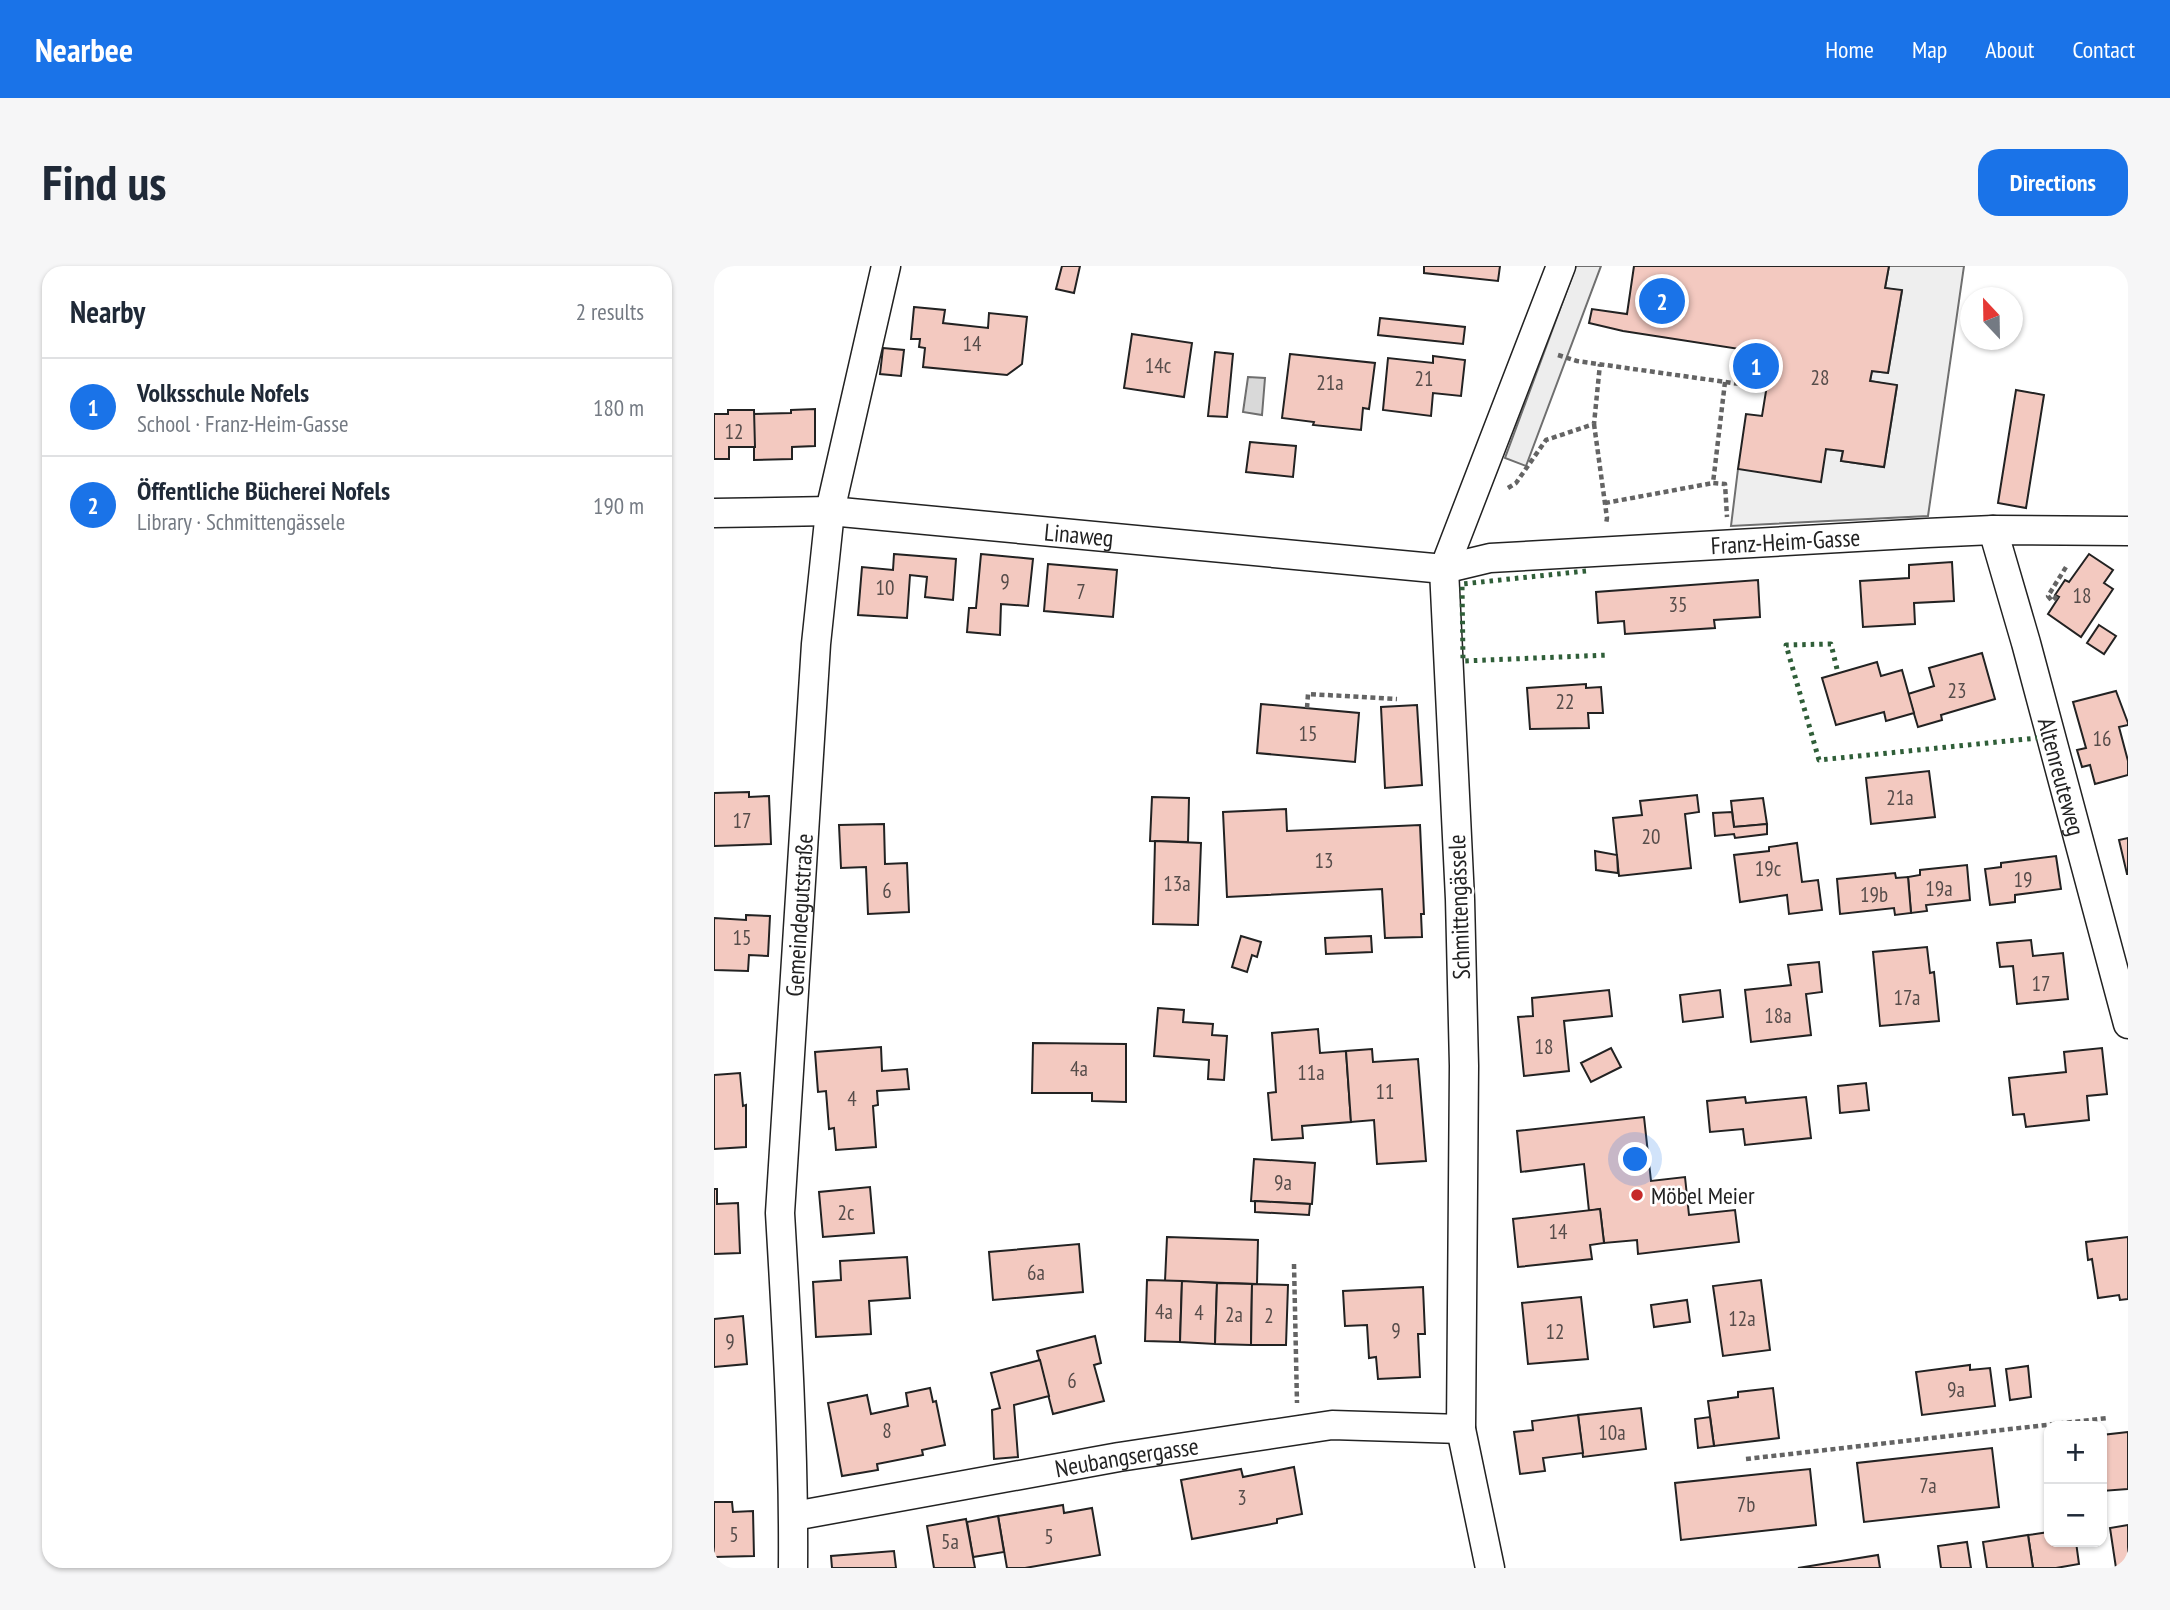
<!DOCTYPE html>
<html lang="en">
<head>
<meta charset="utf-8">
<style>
	:root { --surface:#fff; --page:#f6f6f7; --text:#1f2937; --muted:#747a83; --line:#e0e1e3; --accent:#1a73e8 }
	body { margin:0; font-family:"PT Sans Narrow",sans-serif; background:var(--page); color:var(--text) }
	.controls { position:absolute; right:21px; bottom:21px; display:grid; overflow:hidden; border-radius:14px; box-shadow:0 2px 5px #0004 }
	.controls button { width:63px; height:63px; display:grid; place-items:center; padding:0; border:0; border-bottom:2px solid var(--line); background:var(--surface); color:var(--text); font:35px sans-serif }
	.compass { position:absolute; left:1246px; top:21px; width:63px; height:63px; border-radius:50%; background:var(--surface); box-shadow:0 2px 5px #0004; rotate:338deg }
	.you { position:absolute; left:922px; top:894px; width:24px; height:24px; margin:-18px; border:5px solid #fff; border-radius:50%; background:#1a73e8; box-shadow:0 0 0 10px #1a73e833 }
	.badge { display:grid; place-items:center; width:46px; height:46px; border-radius:50%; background:var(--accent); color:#fff; font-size:23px; font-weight:700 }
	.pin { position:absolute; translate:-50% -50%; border:4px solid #fff; box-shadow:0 2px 7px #0006 }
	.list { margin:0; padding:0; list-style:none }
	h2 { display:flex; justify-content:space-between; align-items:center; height:91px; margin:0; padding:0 28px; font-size:30px }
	h2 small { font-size:23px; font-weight:400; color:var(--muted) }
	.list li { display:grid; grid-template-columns:46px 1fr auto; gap:21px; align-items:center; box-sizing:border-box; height:98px; padding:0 28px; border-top:2px solid var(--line) }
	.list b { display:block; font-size:26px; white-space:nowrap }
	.list p { margin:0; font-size:23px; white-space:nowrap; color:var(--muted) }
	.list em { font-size:23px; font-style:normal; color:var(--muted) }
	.map { position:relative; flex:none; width:1414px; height:1302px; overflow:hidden; border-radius:21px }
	header { display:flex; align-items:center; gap:42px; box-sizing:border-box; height:98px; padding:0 35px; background:var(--accent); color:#fff }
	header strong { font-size:33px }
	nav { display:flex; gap:38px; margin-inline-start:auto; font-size:24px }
	.intro { display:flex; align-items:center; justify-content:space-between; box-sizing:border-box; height:168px; padding:0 42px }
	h1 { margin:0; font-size:49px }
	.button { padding:18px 32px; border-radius:21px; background:var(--accent); color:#fff; font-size:24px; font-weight:700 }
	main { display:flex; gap:42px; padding:0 42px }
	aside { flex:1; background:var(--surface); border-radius:21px; box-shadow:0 2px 5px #0004 }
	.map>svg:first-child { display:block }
	.green { fill:#eee; stroke:#6f6f6f; stroke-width:2 }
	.parking { fill:#ededed; stroke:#6f6f6f; stroke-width:2 }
	.water { fill:#d9d9d9; stroke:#6f6f6f; stroke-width:2 }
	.building { fill:#f3c9c0; stroke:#222; stroke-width:2 }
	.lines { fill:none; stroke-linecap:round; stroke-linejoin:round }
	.minor-casing { stroke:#222; stroke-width:31 }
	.path { stroke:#646464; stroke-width:4.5; stroke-dasharray:5 3.5; stroke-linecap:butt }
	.minor { stroke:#fff; stroke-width:28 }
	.hedge { stroke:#2f5e38; stroke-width:5; stroke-dasharray:3.5 5; stroke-linecap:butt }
	.poi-dot { fill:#c62828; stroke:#fff; stroke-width:2.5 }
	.labels { text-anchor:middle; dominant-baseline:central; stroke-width:5; stroke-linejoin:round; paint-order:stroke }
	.number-label { font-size:21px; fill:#564c4a }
	.street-label { font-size:24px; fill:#222; stroke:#fff }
	.poi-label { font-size:24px; fill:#222; stroke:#fff; text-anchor:start }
</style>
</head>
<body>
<header>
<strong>Nearbee</strong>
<nav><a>Home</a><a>Map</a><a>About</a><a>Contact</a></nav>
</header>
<div class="intro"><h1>Find us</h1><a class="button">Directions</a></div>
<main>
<aside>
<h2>Nearby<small>2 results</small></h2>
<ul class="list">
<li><span class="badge">1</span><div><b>Volksschule Nofels</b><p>School · Franz-Heim-Gasse</p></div><em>180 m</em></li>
<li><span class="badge">2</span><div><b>Öffentliche Bücherei Nofels</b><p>Library · Schmittengässele</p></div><em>190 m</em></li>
</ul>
</aside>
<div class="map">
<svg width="1414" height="1302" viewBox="0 0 1414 1302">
	<rect width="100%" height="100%" fill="#fff"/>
	<path class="green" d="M 1175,0 L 1250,0 L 1214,250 L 1017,260 L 1024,203 L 1112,183 L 1129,185 L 1127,195 L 1170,201 L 1183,120 L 1156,115 L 1158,105 L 1174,107 L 1188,25 L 1171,22 Z"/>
	<path class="parking" d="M 862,0 L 887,0 L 812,200 L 791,192 Z"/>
	<path class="water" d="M 534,111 L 551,112 L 548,149 L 529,146 Z"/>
	<g class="building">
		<path d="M 348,0 L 366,0 L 360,27 L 342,23 Z"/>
		<path d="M 710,0 L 786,0 L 784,15 L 710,7 Z"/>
		<path d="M 920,0 L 1175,0 L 1171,22 L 1188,24 L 1174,107 L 1158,105 L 1156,115 L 1183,119 L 1170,201 L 1127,195 L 1129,185 L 1112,183 L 1107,216 L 1024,203 L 1032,148 L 1048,150 L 1058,88 L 909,65 L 875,57 L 878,43 L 913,48 Z"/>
		<path d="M 200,41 L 231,44 L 229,57 L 274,62 L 275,47 L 313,51 L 308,98 L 293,109 L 209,101 L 211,82 L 205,81 L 206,73 L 197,73 Z"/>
		<path d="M 666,52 L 751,61 L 749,78 L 664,69 Z"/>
		<path d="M 418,68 L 478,77 L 470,131 L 410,122 Z"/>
		<path d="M 169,82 L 190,84 L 187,110 L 166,108 Z"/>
		<path d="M 501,86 L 519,88 L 513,151 L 494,150 Z"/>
		<path d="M 576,88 L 661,97 L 655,143 L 649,142 L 647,164 L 599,159 L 600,156 L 568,152 Z"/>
		<path d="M 719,90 L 751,94 L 747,130 L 719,127 L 717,150 L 669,144 L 674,92 L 719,97 Z"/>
		<path d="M 1302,124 L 1330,129 L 1312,242 L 1284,237 Z"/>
		<path d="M 101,143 L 101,180 L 78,181 L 78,193 L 40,194 L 40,148 L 77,147 L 77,144 Z"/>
		<path d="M 14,144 L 40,144 L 41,181 L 15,181 L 15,193 L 0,193 L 0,148 L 14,148 Z"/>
		<path d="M 536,176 L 582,180 L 579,211 L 532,206 Z"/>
		<path d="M 180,288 L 242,293 L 239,334 L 211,331 L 213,311 L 196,309 L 193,352 L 144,349 L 148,301 L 179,304 Z"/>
		<path d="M 267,288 L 319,293 L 314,340 L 287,338 L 286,369 L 253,366 L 255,342 L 262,342 Z"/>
		<path d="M 1375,288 L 1399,304 L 1390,317 L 1399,323 L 1367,371 L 1334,348 L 1345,331 L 1341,329 L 1351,314 L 1355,316 Z"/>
		<path d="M 1238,296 L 1240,335 L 1200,337 L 1201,358 L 1149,361 L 1146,315 L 1195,312 L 1195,299 Z"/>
		<path d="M 334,298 L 403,304 L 399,351 L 330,345 Z"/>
		<path d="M 1044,314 L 1046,351 L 1000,354 L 1001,362 L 911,368 L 910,355 L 884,357 L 882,326 Z"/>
		<path d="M 1385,359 L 1402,370 L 1390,388 L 1373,377 Z"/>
		<path d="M 1268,387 L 1281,433 L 1227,449 L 1228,454 L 1204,461 L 1194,428 L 1220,420 L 1215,402 Z"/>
		<path d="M 1163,396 L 1167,410 L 1188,404 L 1200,447 L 1172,455 L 1170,446 L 1122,459 L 1108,412 Z"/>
		<path d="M 872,418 L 872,422 L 887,421 L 889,447 L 874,447 L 875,462 L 816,463 L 813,422 Z"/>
		<path d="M 1402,425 L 1414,457 L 1414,459 L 1405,461 L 1414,495 L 1414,509 L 1381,518 L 1376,499 L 1368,501 L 1363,484 L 1372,482 L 1359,436 Z"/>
		<path d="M 547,438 L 645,447 L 641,496 L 543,487 Z"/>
		<path d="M 703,439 L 708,519 L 671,522 L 667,441 Z"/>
		<path d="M 1215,505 L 1221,551 L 1157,558 L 1152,512 Z"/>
		<path d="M 35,526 L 35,531 L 55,530 L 57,578 L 0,580 L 0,527 Z"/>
		<path d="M 983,529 L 985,546 L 971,548 L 977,602 L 905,610 L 899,552 L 928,549 L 926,535 Z"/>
		<path d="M 438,531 L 475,532 L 474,576 L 436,575 Z"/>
		<path d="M 1049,532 L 1053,558 L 1020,561 L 1017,535 Z"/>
		<path d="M 572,543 L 573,565 L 706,559 L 710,648 L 707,648 L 708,671 L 671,672 L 668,623 L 513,631 L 509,546 Z"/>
		<path d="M 1018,546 L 1020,561 L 1053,558 L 1053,568 L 1021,572 L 1020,568 L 1001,570 L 999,547 Z"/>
		<path d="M 170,558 L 171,598 L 193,597 L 195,646 L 154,648 L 152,601 L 127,602 L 125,559 Z"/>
		<path d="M 1414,572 L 1414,608 L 1413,608 L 1405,574 Z"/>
		<path d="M 441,575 L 487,577 L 484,659 L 439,658 Z"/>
		<path d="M 1083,577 L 1088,616 L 1104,614 L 1108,644 L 1075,648 L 1073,629 L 1026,636 L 1020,589 L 1055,585 L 1055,581 Z"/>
		<path d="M 881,585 L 903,589 L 904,607 L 882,604 Z"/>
		<path d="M 1342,590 L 1347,623 L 1301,629 L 1301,636 L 1276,639 L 1271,603 L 1287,601 L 1287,597 Z"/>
		<path d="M 1253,599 L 1256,634 L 1212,639 L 1213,645 L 1197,647 L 1194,611 L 1206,609 L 1206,604 Z"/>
		<path d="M 1181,607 L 1182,612 L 1194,611 L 1197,647 L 1181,649 L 1180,642 L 1126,648 L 1123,613 Z"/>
		<path d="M 32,649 L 56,650 L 54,690 L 35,689 L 34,705 L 0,704 L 0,652 L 32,654 Z"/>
		<path d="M 527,670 L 547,676 L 543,691 L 538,689 L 533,706 L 518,701 Z"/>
		<path d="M 657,670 L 658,686 L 612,688 L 611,672 Z"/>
		<path d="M 1317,674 L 1319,690 L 1349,687 L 1354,733 L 1303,738 L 1299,700 L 1286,701 L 1283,677 Z"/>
		<path d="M 1213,681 L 1216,707 L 1220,706 L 1225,755 L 1166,760 L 1159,686 Z"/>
		<path d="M 1105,696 L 1108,726 L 1092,728 L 1097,769 L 1037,776 L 1031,724 L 1077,719 L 1074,699 Z"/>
		<path d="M 895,724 L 898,750 L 850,755 L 855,805 L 810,810 L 804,751 L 819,750 L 818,732 Z"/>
		<path d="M 1006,724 L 1009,751 L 969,756 L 966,729 Z"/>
		<path d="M 444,742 L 470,744 L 469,756 L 499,758 L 498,769 L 513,770 L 510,814 L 494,813 L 495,794 L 440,790 Z"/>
		<path d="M 604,763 L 606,787 L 632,785 L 637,856 L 588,860 L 589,872 L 558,874 L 554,827 L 562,826 L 558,767 Z"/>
		<path d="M 319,777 L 412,778 L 412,836 L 378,835 L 378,827 L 318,827 Z"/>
		<path d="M 167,781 L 168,805 L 193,803 L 195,823 L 163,825 L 164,839 L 159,840 L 162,881 L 122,884 L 120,862 L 115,863 L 112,825 L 104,826 L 101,786 Z"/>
		<path d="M 897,782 L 907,801 L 877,816 L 867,797 Z"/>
		<path d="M 1388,782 L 1393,828 L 1373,830 L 1375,854 L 1312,861 L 1310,848 L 1299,849 L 1295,812 L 1352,806 L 1350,786 Z"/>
		<path d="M 658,783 L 659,796 L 704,793 L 712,895 L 663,898 L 660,854 L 637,856 L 632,785 Z"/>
		<path d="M 26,807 L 29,840 L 32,839 L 32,881 L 0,883 L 0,809 Z"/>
		<path d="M 1152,817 L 1155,844 L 1126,847 L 1124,820 Z"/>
		<path d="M 1031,831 L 1032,837 L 1092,831 L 1097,872 L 1031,879 L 1029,863 L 996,866 L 993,835 Z"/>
		<path d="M 930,851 L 937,915 L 971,911 L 975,949 L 1021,944 L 1025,976 L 924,988 L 923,974 L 890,977 L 886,943 L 875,945 L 870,898 L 807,906 L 803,865 Z"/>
		<path d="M 540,893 L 601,897 L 598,938 L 537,935 Z"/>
		<path d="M 156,921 L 160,967 L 109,971 L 105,926 Z"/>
		<path d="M 0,923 L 3,923 L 3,938 L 24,937 L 26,987 L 0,988 Z"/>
		<path d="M 541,935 L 596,938 L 595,949 L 541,946 Z"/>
		<path d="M 886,943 L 890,977 L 876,979 L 878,993 L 804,1001 L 799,953 Z"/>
		<path d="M 453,971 L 544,974 L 543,1018 L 451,1015 Z"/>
		<path d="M 1414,971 L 1414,1033 L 1406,1034 L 1405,1029 L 1384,1032 L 1378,993 L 1374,994 L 1372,976 Z"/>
		<path d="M 365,978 L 369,1026 L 279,1034 L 275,986 Z"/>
		<path d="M 193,991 L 196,1032 L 155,1035 L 157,1068 L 102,1071 L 99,1016 L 127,1014 L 126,995 Z"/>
		<path d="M 433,1014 L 468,1015 L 466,1076 L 431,1075 Z"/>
		<path d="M 1047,1014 L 1056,1084 L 1009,1090 L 999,1020 Z"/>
		<path d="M 468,1015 L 503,1017 L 501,1078 L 466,1076 Z"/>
		<path d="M 503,1017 L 538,1018 L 537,1079 L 501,1078 Z"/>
		<path d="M 538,1018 L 574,1019 L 572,1079 L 537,1079 Z"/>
		<path d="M 709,1021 L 711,1068 L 704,1068 L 706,1111 L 664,1113 L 662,1091 L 655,1092 L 653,1059 L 631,1060 L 629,1025 Z"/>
		<path d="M 867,1031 L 874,1093 L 814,1098 L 808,1037 Z"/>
		<path d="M 973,1034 L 976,1056 L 940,1061 L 937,1039 Z"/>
		<path d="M 29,1050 L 33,1098 L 0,1101 L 0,1053 Z"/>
		<path d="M 381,1070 L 387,1097 L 380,1099 L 390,1135 L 339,1148 L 323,1085 Z"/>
		<path d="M 326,1094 L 335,1130 L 300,1139 L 304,1191 L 280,1193 L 278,1144 L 286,1142 L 277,1107 Z"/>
		<path d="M 1256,1099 L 1256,1104 L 1276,1102 L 1281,1140 L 1208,1149 L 1202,1106 Z"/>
		<path d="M 1314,1100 L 1317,1131 L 1296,1134 L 1292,1103 Z"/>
		<path d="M 216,1122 L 219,1136 L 222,1135 L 231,1179 L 208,1184 L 209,1189 L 163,1198 L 164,1204 L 128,1210 L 114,1137 L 153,1129 L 157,1148 L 194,1140 L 192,1127 Z"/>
		<path d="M 1059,1122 L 1065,1172 L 1000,1180 L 994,1135 L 1024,1131 L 1024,1126 Z"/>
		<path d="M 927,1142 L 932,1183 L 869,1191 L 864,1149 Z"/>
		<path d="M 864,1149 L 869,1187 L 829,1192 L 831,1205 L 806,1208 L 800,1166 L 819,1164 L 818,1155 Z"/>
		<path d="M 996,1151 L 1000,1180 L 984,1182 L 981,1153 Z"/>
		<path d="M 1414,1166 L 1414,1223 L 1388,1225 L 1388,1169 Z"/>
		<path d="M 1278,1182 L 1285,1241 L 1150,1256 L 1143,1197 Z"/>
		<path d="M 580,1201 L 588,1248 L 563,1253 L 563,1257 L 478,1273 L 467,1214 L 527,1203 L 529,1211 Z"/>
		<path d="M 1096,1203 L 1102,1259 L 967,1274 L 961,1217 Z"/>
		<path d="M 0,1236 L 18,1236 L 19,1246 L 39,1245 L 40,1290 L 0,1291 Z"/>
		<path d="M 349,1239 L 350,1247 L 378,1242 L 386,1289 L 311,1302 L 293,1302 L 284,1250 Z"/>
		<path d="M 284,1250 L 290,1286 L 259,1291 L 253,1256 Z"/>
		<path d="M 252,1253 L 261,1302 L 220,1302 L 213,1260 Z"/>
		<path d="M 1414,1259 L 1414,1302 L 1402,1302 L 1396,1262 Z"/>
		<path d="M 1335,1266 L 1335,1276 L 1362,1276 L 1365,1298 L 1342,1302 L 1319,1302 L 1314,1269 Z"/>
		<path d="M 1314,1269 L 1319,1302 L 1273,1302 L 1269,1276 Z"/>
		<path d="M 1253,1276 L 1257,1302 L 1227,1302 L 1224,1280 Z"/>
		<path d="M 180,1285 L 182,1302 L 118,1302 L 117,1290 Z"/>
		<path d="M 1164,1289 L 1166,1302 L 1084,1302 Z"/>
	</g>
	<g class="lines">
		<defs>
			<g id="minor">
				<path id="s1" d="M 0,247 L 116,245 L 730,303 L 776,292 L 1213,267 L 1279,264 L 1414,265"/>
				<path id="s2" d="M 1279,264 L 1312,377 L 1414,758"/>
				<path id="s3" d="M 80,1250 L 405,1191 L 618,1159 L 747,1163"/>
				<path id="s4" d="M 79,1302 C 80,1184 73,1065 66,947 L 102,378 L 116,245 L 172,0"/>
				<path d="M 776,1302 L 747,1163 L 750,800 L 746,633 L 730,303 L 847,0"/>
			</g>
		</defs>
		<use href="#minor" class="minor-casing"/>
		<g class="path">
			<path d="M 844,89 L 863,95 L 1047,121"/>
			<path d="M 1011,116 L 999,217 L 1011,218 L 1013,251"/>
			<path d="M 880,158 L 893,252 L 892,258"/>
			<path d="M 794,222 L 802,217 L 832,174 L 880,158 L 886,98"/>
			<path d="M 891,237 L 999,217"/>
			<path d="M 1343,330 L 1338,335 L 1334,330 L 1352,301"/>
			<path d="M 593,442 L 594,428 L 683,433"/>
			<path d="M 580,998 L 583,1137"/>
			<path d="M 1032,1193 L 1394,1152"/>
		</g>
		<use href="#minor" class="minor"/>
		<g class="hedge">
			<path d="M 872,305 L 748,318 L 749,395 L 894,389"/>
			<path d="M 1123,403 L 1117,378 L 1072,379 L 1105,494 L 1323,472"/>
		</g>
	</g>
	<circle class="poi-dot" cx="923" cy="929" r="7"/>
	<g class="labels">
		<g class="number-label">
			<text x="258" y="77">14</text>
			<text x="444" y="99">14c</text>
			<text x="1106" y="111">28</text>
			<text x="710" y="112">21</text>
			<text x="616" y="116">21a</text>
			<text x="20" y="165">12</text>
			<text x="291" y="315">9</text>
			<text x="171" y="321">10</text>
			<text x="367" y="325">7</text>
			<text x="1368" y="329">18</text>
			<text x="964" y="338">35</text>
			<text x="1243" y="424">23</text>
			<text x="851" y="435">22</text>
			<text x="594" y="467">15</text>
			<text x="1388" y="472">16</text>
			<text x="1186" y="531">21a</text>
			<text x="28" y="554">17</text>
			<text x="937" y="570">20</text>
			<text x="610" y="594">13</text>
			<text x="1054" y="602">19c</text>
			<text x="1309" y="613">19</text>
			<text x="463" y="617">13a</text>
			<text x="1225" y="622">19a</text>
			<text x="173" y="624">6</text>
			<text x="1160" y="628">19b</text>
			<text x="28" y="671">15</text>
			<text x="1327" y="717">17</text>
			<text x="1193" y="731">17a</text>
			<text x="1064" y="749">18a</text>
			<text x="830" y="780">18</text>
			<text x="365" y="802">4a</text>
			<text x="597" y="806">11a</text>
			<text x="671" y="825">11</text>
			<text x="138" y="832">4</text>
			<text x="569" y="916">9a</text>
			<text x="132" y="946">2c</text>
			<text x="844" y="965">14</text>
			<text x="322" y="1006">6a</text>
			<text x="450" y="1045">4a</text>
			<text x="485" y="1046">4</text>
			<text x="520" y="1048">2a</text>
			<text x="555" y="1049">2</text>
			<text x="1028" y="1052">12a</text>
			<text x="682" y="1064">9</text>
			<text x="841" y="1065">12</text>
			<text x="16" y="1075">9</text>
			<text x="358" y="1114">6</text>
			<text x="1242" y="1123">9a</text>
			<text x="173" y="1164">8</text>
			<text x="898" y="1166">10a</text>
			<text x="1214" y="1219">7a</text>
			<text x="528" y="1231">3</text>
			<text x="1032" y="1238">7b</text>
			<text x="20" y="1268">5</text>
			<text x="335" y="1270">5</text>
			<text x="236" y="1275">5a</text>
		</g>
		<g class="street-label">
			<text stroke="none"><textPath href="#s1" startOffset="366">Linaweg</textPath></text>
			<text stroke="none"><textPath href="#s1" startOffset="1076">Franz-Heim-Gasse</textPath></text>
			<text stroke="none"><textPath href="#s2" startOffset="256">Altenreuteweg</textPath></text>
			<text transform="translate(745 641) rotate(-92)">Schmittengässele</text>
			<text stroke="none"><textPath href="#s4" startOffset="654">Gemeindegutstraße</textPath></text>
			<text stroke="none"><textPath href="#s3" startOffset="338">Neubangsergasse</textPath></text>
		</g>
		<g class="poi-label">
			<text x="937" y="929">Möbel Meier</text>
		</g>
	</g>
</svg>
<div class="controls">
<button>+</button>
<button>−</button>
</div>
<svg class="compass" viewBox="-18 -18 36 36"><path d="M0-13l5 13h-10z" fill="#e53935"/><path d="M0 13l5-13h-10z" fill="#747a83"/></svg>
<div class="you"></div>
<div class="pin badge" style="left:1042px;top:100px">1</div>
<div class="pin badge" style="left:948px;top:35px">2</div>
</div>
</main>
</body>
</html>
